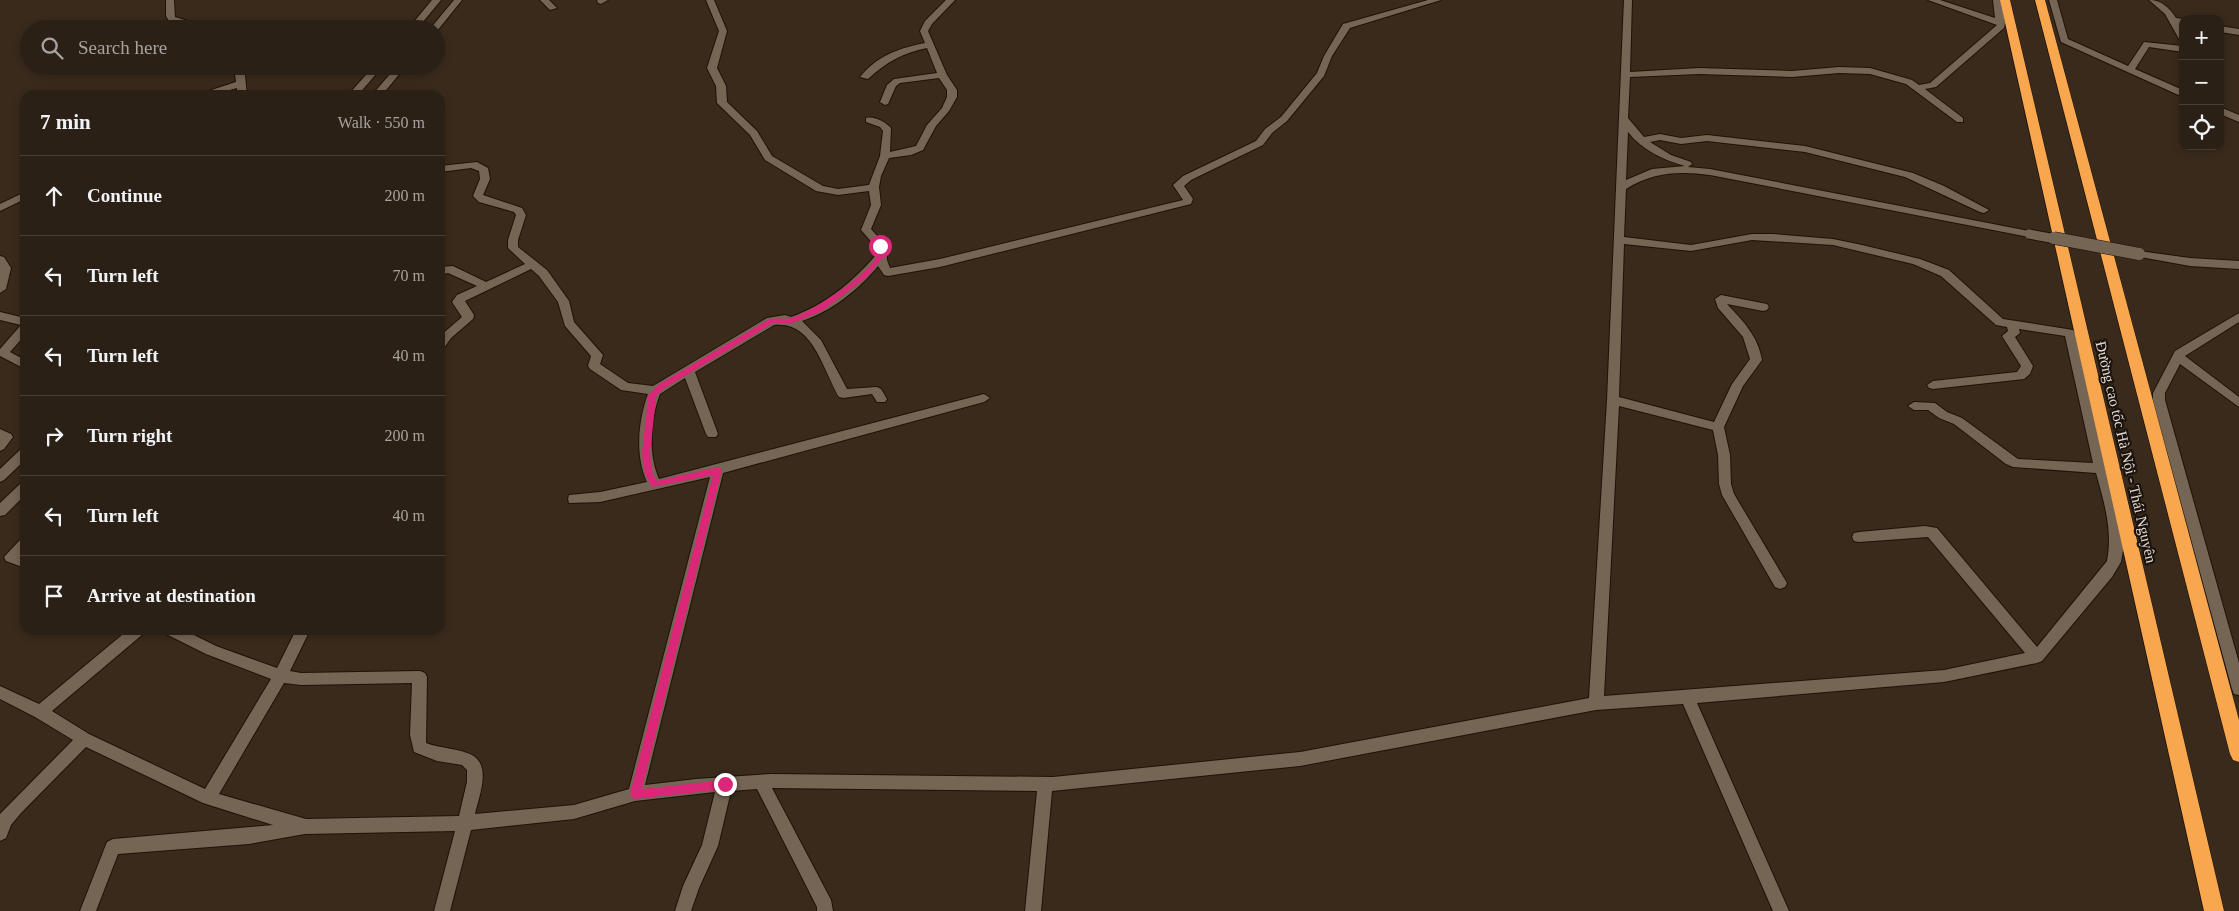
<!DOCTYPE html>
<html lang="en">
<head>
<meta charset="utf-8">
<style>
	:root { --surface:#2b2015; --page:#372d22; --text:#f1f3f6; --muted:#a6a3a0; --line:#473e34 }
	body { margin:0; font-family:Georgia,serif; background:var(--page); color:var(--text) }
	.controls { position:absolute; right:15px; top:15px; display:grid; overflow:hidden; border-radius:10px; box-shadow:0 2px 8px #0003 }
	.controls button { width:45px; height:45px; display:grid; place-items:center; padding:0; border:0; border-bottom:1px solid var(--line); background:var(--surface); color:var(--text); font:25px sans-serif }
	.stop { position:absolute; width:15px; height:15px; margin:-11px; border:4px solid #db2777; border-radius:50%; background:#fff }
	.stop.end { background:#db2777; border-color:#fff; box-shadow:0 1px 5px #0008 }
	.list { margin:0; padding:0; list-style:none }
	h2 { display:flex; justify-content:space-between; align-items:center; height:65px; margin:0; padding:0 20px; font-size:21px }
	h2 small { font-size:16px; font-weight:400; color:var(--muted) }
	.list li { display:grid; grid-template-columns:32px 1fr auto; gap:15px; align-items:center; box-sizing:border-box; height:80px; padding:0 20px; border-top:1px solid var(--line) }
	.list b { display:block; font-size:19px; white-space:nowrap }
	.list em { font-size:16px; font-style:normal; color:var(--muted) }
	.icon { flex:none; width:28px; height:28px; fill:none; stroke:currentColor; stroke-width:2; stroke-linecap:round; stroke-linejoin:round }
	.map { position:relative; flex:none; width:2239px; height:911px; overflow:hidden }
	.search { position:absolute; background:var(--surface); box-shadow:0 2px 8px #0003; left:20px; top:20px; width:425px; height:55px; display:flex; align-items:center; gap:12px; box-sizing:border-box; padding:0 18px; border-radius:28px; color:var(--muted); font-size:19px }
	.panel { position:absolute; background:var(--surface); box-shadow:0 2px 8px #0003; left:20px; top:90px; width:425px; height:545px; border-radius:15px }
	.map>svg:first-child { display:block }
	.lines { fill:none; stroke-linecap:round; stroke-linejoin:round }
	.minor-casing { stroke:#1f1206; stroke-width:2 }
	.highway-casing { stroke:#1f1206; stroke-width:1 }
	.minor { fill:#756555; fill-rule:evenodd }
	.highway { fill:#f9a74f; fill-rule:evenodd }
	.minor-bridge-far1-casing { stroke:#1f1206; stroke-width:11; stroke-linecap:butt }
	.minor-bridge-casing { stroke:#1f1206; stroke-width:13; stroke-linecap:butt }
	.minor-bridge-far1 { stroke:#756555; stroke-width:9 }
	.minor-bridge { stroke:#756555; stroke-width:12 }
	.route { fill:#db2777 }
	.labels { text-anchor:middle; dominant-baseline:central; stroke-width:4.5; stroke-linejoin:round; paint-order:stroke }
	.street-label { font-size:15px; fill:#e2d9d0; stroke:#1b140e }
</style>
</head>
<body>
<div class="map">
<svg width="2239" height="911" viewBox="0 0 2239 911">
	<rect width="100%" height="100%" fill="#392a1c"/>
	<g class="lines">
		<defs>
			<g id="minor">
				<path d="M 166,0 L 174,0 L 175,17 L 213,29 L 198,29 L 169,21 L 166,16 Z"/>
				<path d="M 432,0 L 441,0 L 417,29 L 408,29 Z"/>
				<path d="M 454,0 L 462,0 L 437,31 L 436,29 L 430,29 Z"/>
				<path d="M 540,0 L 549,0 L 557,8 L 550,10 Z"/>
				<path d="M 597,0 L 608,0 L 601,4 L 598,3 Z"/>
				<path d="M 706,0 L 714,0 L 727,31 L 717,68 L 726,86 L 727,102 L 757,131 L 772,156 L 823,186 L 838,189 L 869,185 L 880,156 L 883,131 L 880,127 L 866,122 L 866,118 C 875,116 885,122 891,128 L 890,152 L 916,146 L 927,125 L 942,108 L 947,97 L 947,90 L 939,78 L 900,83 L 896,86 L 888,104 L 885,105 L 880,102 L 887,85 L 894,79 L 937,73 L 927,48 C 903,53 886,62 868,79 L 860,77 C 877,56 899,48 925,43 L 920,31 L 925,21 L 946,0 L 955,0 L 932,24 L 928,31 L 947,75 L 957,90 L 957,97 L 949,111 L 936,126 L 923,150 L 911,155 L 889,158 L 881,176 L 879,187 L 881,205 L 871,229 L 886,246 L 887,260 L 890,268 L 940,259 L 1183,200 L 1173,185 L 1183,176 L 1256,141 L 1265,129 L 1281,117 L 1317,73 L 1324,56 L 1343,24 L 1428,0 L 1441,0 L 1350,28 L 1332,56 L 1324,76 L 1287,121 L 1272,133 L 1263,145 L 1191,180 L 1184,186 L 1193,199 L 1191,204 L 940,267 L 888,276 L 884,275 L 878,266 C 858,290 832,311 802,321 L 821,340 L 847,389 L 877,387 L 881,389 L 887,399 L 885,402 L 877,402 L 872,394 L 843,398 L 839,397 C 823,370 813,320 774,325 L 695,372 L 718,434 L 716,437 L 708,437 L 706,434 L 685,378 L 660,394 C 650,419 648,455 659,479 L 984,394 L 990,398 L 984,402 L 723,473 L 645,785 L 696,779 L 771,774 L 1053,777 L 1300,752 L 1589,698 L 1607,400 L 1624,0 L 1632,0 L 1630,72 L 1699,68 L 1792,71 L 1839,67 L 1870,68 L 1912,80 L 1919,85 L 1930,83 L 1997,25 L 1928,0 L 1940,0 L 1995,18 L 1993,0 L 2001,0 L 2005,23 L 2004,28 L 1936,87 L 1925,89 L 1963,118 L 1963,122 L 1957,122 L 1906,84 L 1870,74 L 1839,73 L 1792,77 L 1699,74 L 1630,77 L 1628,118 L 1644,137 L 1660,134 L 1681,138 L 1707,135 L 1805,146 L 1913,173 L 1944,186 L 1989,210 L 1984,213 L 1980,212 L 1905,177 L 1805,152 L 1707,141 L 1681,144 L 1660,140 L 1650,142 L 1671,155 L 1691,162 L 1692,164 L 1688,167 L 1710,169 L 2029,231 L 2034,234 L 2033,236 L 2029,237 L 1710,175 C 1679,171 1653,172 1626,189 L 1624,237 L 1691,245 L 1752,234 L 1773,234 L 1833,239 L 1862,245 L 1920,259 L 1949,270 L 2003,319 L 2073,330 L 2078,338 L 2098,435 L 2122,520 L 2124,545 L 2121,562 L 2112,577 L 2042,661 L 2037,663 L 1944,682 L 1697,703 L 1789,911 L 1773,911 L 1683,704 L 1596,710 L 1300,766 L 1052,791 L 1041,911 L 1025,911 L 1037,791 L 772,788 L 831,900 L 833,911 L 817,911 L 817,907 L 757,789 L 731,791 L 718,846 L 699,888 L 691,911 L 675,911 L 683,886 L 702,845 L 715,792 L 635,801 L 574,819 L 471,830 L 450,911 L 434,911 L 455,831 L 305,834 L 249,844 L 118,854 L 96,911 L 80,911 L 107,842 L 113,839 L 273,825 L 203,803 L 86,747 L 21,813 L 11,825 L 6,838 L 0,841 L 0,814 L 73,740 L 35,717 L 0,699 L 0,686 L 39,704 L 128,630 L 145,630 L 143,634 L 52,711 L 89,734 L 205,789 L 271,679 L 206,654 L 166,634 L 164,630 L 184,630 L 216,646 L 277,668 L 296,630 L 310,630 L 290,671 L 301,673 L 420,671 L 425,673 L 427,677 L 426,743 C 439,748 454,748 467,753 C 494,761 479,796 475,814 L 574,805 L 629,789 L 710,477 L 600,502 L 569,503 L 568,499 L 569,495 L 600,492 L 647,482 C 635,456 638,421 648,394 L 621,390 L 590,369 L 588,366 L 591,356 L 565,326 L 558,302 L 539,276 L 531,269 L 465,301 L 474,315 L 473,319 L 451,338 L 444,348 L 440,349 L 440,336 L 462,317 L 452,302 L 457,295 L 477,286 L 448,273 L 440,275 L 440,267 L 453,266 L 486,282 L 525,264 L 508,248 L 508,240 L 516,215 L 514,212 L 479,202 L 473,196 L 480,179 L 479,171 L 471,168 L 440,172 L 440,166 L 477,162 L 488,168 L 490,179 L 483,195 L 522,208 L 526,215 L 518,240 L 518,247 L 547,270 L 569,301 L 574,322 L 603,355 L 600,364 L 628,383 L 653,386 L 767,318 L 785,315 L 791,317 C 825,305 852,283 876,255 L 876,247 L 861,230 L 871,205 L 869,191 L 838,195 L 816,191 L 765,160 L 750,135 L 717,103 L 716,86 L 707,68 L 719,31 ZM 1628,132 C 1642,150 1663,160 1685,166 L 1652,169 L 1626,180 ZM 1752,240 L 1833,245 L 1913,264 L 1941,276 L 1996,325 L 2007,327 L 2008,331 L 2002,336 L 2021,366 L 2017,372 L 1933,381 L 1927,385 L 1929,388 L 1933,389 L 2024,379 L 2030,374 L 2033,366 L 2015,337 L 2020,333 L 2019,329 L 2065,336 L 2093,463 L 2018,459 L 1962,418 L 1947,412 L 1935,403 L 1914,402 L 1908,406 L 1914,410 L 1928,410 L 1939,418 L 1954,424 L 2006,464 L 2013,467 L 2096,473 C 2104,502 2113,530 2107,561 L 2037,647 L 1937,528 L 1925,526 L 1859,532 L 1854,533 L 1852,537 L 1854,541 L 1859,542 L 1928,537 L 2025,653 L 1944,670 L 1604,696 L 1619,406 L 1713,430 L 1718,455 L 1719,484 L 1722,495 L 1775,587 L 1780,589 L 1785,587 L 1787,583 L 1734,494 L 1731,484 L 1730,455 L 1724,427 L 1743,386 L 1762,360 C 1758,336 1743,321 1727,304 L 1763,311 L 1767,310 L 1769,307 L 1767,304 L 1721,295 L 1715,299 L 1718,308 L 1743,337 L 1750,359 L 1732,384 L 1714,422 L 1619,397 L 1624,244 L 1691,251 ZM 284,683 L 301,685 L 412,683 L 410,735 L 414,752 L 437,761 L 462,765 L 467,770 L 467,782 L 459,816 L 306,819 L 219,794 Z"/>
				<path d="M 2049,0 L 2057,0 L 2068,39 L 2128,66 L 2144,42 L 2183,46 L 2183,52 L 2149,47 L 2135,69 L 2183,90 L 2183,97 L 2061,42 Z"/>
				<path d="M 2149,0 C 2161,0 2169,7 2176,18 L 2184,19 L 2183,24 L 2179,23 L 2183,30 L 2183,42 L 2179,39 L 2165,14 Z"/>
				<path d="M 2220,26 L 2239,29 L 2239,35 L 2220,32 Z"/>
				<path d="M 234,66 L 244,66 L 247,95 L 237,95 L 237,88 L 211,95 L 196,95 L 236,82 Z"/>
				<path d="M 374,66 L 383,66 L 358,95 L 348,95 Z"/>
				<path d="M 397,66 L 406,66 L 382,95 L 372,95 Z"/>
				<path d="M 2220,107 L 2239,115 L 2239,122 L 2220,114 Z"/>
				<path d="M 25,192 L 25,199 L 0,211 L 0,204 Z"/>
				<path d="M 2139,251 L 2190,258 L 2239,261 L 2239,269 L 2190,266 L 2135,256 L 2134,254 L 2135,252 Z"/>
				<path d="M 0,256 L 4,257 L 11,268 L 6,289 L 0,293 Z"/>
				<path d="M 0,312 L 25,318 L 25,335 L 10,352 L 25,360 L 25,369 L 0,356 L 0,349 L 21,325 L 0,320 Z"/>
				<path d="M 2239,313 L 2239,322 L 2185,356 L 2239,397 L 2239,407 L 2180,364 L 2165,393 L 2165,400 L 2239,663 L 2239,695 L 2234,694 L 2232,689 L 2153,400 L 2153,393 L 2175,351 Z"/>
				<path d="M 0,429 L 11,434 L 13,437 L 4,449 L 0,451 Z"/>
				<path d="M 25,447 L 25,460 L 4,480 L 0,482 L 0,469 L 21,449 Z"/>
				<path d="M 25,482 L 25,495 L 5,515 L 0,516 L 0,503 L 20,484 Z"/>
				<path d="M 25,539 L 25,552 L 21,556 L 25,557 L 25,568 L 6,561 L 4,557 L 20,540 Z"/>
			</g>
			<g id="highway">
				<path d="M 2000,0 L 2010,0 L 2224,911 L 2204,911 Z"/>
				<path d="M 2035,0 L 2045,0 L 2239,720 L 2239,762 L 2233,760 L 2230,754 Z"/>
			</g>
		</defs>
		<use href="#minor" class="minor-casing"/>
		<use href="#highway" class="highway-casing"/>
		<use href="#minor" class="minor"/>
		<use href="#highway" class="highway"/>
		<defs>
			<path id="minor-bridge-far1" d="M 2029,234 L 2061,240"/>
			<path id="minor-bridge" d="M 2054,238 L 2139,254"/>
		</defs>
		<use href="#minor-bridge-far1" class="minor-bridge-far1-casing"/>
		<use href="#minor-bridge" class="minor-bridge-casing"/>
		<use href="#minor-bridge-far1" class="minor-bridge-far1"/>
		<use href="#minor-bridge" class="minor-bridge"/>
	</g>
	<path class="route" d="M 878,244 L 884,246 L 884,256 L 867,277 L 822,311 L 790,324 L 773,323 L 663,389 L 656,397 L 650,454 L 653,474 L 657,481 L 718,467 L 722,470 L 642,789 L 725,780 L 730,784 L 725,789 L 635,799 L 632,797 L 630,794 L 713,475 L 652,487 L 645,474 L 642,454 L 648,396 L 658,385 L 768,320 C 776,317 783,320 791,318 C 809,314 872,273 877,255 C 878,252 877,248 878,244 Z"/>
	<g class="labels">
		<g class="street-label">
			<text transform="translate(2126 452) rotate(77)">Đường cao tốc Hà Nội - Thái Nguyên</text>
		</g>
	</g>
</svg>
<div class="controls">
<button>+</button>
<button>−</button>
<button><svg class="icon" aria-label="locate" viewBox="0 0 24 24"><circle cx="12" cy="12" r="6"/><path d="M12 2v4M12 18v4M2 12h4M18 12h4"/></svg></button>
</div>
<div class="stop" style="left:880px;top:246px"></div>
<div class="stop end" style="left:725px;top:784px"></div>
<div class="search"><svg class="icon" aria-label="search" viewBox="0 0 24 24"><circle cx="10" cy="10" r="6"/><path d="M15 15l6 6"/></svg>Search here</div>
<section class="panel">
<h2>7 min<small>Walk · 550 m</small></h2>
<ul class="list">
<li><svg class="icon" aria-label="ahead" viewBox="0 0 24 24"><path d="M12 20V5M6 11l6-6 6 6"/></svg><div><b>Continue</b></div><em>200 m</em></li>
<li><svg class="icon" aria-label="left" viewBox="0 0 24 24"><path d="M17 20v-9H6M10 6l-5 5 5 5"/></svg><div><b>Turn left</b></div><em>70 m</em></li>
<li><svg class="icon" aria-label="left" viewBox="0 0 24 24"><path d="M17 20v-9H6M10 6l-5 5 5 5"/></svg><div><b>Turn left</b></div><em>40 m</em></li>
<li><svg class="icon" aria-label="right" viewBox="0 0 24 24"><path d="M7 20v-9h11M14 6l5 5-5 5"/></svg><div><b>Turn right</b></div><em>200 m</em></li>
<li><svg class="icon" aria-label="left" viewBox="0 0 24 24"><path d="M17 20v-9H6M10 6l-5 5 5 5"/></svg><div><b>Turn left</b></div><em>40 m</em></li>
<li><svg class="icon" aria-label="arrive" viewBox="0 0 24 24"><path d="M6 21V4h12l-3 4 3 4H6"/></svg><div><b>Arrive at destination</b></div></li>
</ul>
</section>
</div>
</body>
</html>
